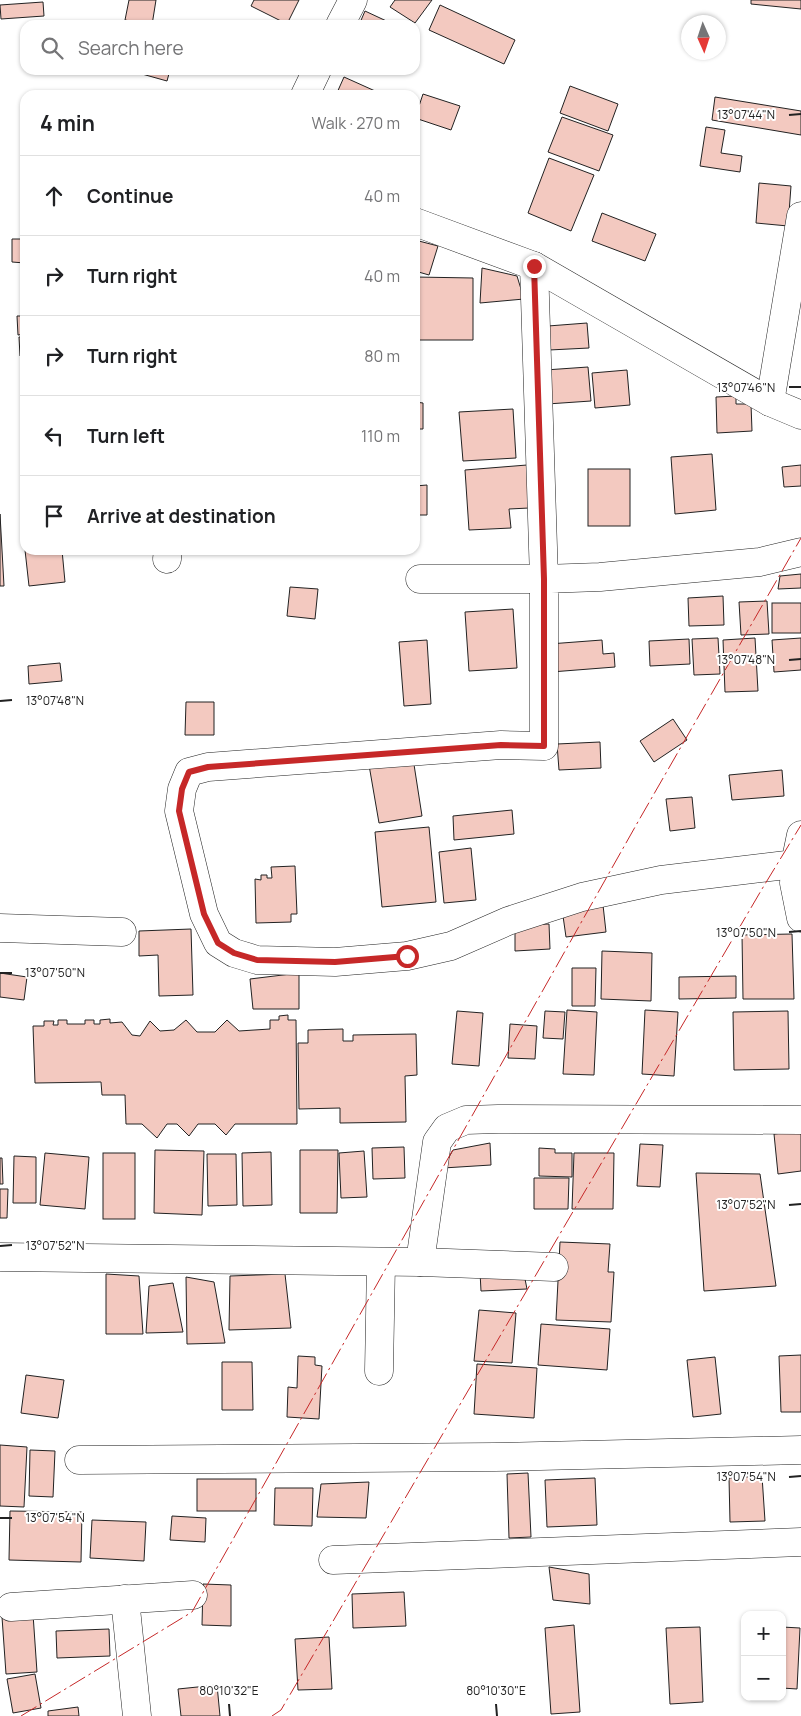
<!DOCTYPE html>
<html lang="en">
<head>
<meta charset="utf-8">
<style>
	:root { --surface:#fff; --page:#f6f6f6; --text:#202124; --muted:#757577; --line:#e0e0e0 }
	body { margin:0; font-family:Manrope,sans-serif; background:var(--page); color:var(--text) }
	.controls { position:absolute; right:15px; bottom:15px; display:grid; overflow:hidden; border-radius:10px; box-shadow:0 1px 4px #0004 }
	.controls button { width:45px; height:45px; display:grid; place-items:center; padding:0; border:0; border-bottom:1px solid var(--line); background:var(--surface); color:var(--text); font:25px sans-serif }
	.compass { position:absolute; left:681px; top:15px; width:45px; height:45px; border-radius:50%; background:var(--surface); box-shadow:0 1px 4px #0004; rotate:177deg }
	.stop { position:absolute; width:15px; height:15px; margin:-11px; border:4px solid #c62828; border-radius:50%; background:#fff }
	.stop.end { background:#c62828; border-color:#fff; box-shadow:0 1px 5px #0008 }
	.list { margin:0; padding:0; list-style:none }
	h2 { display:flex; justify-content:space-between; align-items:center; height:65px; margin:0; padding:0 20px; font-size:21px }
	h2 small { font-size:16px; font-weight:400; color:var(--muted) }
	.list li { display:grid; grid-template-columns:32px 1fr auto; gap:15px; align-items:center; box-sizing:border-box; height:80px; padding:0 20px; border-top:1px solid var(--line) }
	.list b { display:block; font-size:19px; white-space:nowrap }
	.list em { font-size:16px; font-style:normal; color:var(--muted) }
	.icon { flex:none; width:28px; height:28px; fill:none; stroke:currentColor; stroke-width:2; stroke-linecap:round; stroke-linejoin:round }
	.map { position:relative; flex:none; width:801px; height:1716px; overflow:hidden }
	.search { position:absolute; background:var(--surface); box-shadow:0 1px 4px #0004; left:20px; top:20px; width:400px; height:55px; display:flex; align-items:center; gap:12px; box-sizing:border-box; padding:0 18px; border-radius:15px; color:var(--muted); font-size:19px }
	.panel { position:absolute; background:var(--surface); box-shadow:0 1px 4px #0004; left:20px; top:90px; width:400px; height:465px; border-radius:15px }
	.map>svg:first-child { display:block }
	.building { fill:#f3c9c0; stroke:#222 }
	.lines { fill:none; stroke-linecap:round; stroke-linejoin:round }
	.minor-casing { stroke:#222; stroke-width:29 }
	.minor { stroke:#fff; stroke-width:28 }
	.power { stroke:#c62828; stroke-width:1; stroke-dasharray:18 4 2.5 4; stroke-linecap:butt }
	.route { stroke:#c62828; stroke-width:6 }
	.ticks { fill:none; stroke:#222; stroke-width:2 }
	.ticks-label { font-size:12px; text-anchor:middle; fill:#222; stroke:#fff; stroke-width:4; stroke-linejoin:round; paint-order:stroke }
</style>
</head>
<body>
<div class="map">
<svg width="801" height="1716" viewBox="0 0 801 1716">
	<rect width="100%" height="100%" fill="#fff"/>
	<g class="building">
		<path d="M 129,0 L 156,0 L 152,25 L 125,20 Z"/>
		<path d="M 254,0 L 299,0 L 287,24 L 251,6 Z"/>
		<path d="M 395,0 L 432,0 L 415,23 L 390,7 Z"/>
		<path d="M 751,0 L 801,0 L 801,9 L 751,4 Z"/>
		<path d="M 43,2 L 44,16 L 1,19 L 0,5 Z"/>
		<path d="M 440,5 L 515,40 L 504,64 L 429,30 Z"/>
		<path d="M 365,11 L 395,25 L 359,25 Z"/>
		<path d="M 143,70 L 170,70 L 167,81 L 142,74 Z"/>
		<path d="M 344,77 L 384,95 L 336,95 Z"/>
		<path d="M 570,86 L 618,104 L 608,131 L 560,113 Z"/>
		<path d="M 423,94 L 460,106 L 451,130 L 415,118 Z"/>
		<path d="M 715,97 L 801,111 L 801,135 L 712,120 Z"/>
		<path d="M 562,117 L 613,135 L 599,171 L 548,152 Z"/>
		<path d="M 706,127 L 725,130 L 721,153 L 742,156 L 740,172 L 700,166 Z"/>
		<path d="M 549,158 L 594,175 L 571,231 L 528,213 Z"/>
		<path d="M 759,183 L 791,186 L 788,226 L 756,223 Z"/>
		<path d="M 602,213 L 656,234 L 645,261 L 592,241 Z"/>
		<path d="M 12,239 L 25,239 L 25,263 L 12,262 Z"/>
		<path d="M 415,240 L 438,246 L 429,275 L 415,271 Z"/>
		<path d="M 482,268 L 517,276 L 524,299 L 480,303 Z"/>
		<path d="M 415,277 L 473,278 L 473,340 L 415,340 Z"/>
		<path d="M 17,316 L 25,316 L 25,334 L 18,335 Z"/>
		<path d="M 587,323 L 589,348 L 549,350 L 548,326 Z"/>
		<path d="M 19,337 L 25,337 L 25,356 L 20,356 Z"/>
		<path d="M 588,367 L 591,401 L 547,404 L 545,370 Z"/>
		<path d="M 627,370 L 630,405 L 595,408 L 592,373 Z"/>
		<path d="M 736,396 L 736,404 L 751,404 L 752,431 L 717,433 L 716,397 Z"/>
		<path d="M 415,402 L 423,403 L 423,429 L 415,429 Z"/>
		<path d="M 513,409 L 516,458 L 463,461 L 459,412 Z"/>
		<path d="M 712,454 L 716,510 L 675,514 L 671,457 Z"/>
		<path d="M 527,465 L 529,508 L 509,509 L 511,528 L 469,530 L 465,470 Z"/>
		<path d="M 801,465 L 801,486 L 784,487 L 782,467 Z"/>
		<rect x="588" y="469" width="42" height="57"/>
		<path d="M 427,485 L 427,515 L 415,515 L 415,486 Z"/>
		<path d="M 0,514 L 4,586 L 0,586 Z"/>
		<path d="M 22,516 L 25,516 L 25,550 Z"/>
		<path d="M 25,550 L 62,550 L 65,582 L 29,586 Z"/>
		<path d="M 801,574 L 801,588 L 778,589 L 780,576 Z"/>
		<path d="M 290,587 L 318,589 L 315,619 L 287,616 Z"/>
		<path d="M 723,596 L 724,625 L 689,626 L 688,598 Z"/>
		<path d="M 767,601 L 769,634 L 741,635 L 739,602 Z"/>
		<rect x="772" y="603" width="29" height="30"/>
		<path d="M 513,609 L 517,668 L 469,671 L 465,612 Z"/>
		<path d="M 718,638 L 720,674 L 694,675 L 692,639 Z"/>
		<path d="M 755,638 L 758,691 L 725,692 L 723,640 Z"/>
		<path d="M 801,638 L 801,670 L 774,672 L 772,640 Z"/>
		<path d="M 689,639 L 690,664 L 650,666 L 649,641 Z"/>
		<path d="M 427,640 L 431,704 L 404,706 L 399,642 Z"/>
		<path d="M 602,640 L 603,654 L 614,653 L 615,667 L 551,672 L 549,644 Z"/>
		<path d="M 60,663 L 62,681 L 29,684 L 28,666 Z"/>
		<path d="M 186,702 L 214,702 L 214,735 L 185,735 Z"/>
		<path d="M 673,719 L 687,740 L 654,762 L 640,741 Z"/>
		<path d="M 600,742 L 601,768 L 559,770 L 557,744 Z"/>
		<path d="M 413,758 L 422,816 L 379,823 L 369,765 Z"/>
		<path d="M 782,770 L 784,796 L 732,800 L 729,775 Z"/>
		<path d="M 692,797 L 695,828 L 670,831 L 666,799 Z"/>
		<path d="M 512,810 L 514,834 L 454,840 L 453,816 Z"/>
		<path d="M 429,827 L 436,902 L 382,907 L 375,832 Z"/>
		<path d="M 471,848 L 476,900 L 444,903 L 439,852 Z"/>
		<path d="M 295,866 L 297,914 L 291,914 L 291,922 L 256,923 L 255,879 L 261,880 L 261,875 L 267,875 L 267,878 L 272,878 L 271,867 Z"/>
		<path d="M 603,905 L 606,932 L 566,937 L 562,909 Z"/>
		<path d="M 549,924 L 550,949 L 515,951 L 515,925 Z"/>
		<path d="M 191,929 L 193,995 L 159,996 L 158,955 L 139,956 L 139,931 Z"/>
		<path d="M 792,934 L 794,999 L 743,999 L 742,935 Z"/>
		<path d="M 602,951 L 652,953 L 651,1001 L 601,999 Z"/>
		<path d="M 572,968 L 596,968 L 595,1006 L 572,1006 Z"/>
		<path d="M 0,973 L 27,977 L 24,1000 L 0,997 Z"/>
		<path d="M 299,973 L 299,1009 L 253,1009 L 250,979 Z"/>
		<path d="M 736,976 L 736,998 L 679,999 L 679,977 Z"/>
		<path d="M 567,1010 L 597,1012 L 594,1075 L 563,1074 Z"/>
		<path d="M 645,1010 L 678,1012 L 674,1076 L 642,1074 Z"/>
		<path d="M 457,1011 L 483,1013 L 479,1066 L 452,1064 Z"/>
		<path d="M 545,1011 L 565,1012 L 563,1039 L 543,1038 Z"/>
		<path d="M 788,1011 L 789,1069 L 734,1070 L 733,1012 Z"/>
		<path d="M 288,1015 L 288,1020 L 296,1020 L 297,1124 L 235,1124 L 226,1135 L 215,1124 L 198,1124 L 189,1136 L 177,1124 L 167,1124 L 157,1138 L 142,1124 L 126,1124 L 125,1095 L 102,1095 L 101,1082 L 35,1083 L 33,1026 L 44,1026 L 44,1021 L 54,1021 L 53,1025 L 58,1025 L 58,1020 L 67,1020 L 67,1024 L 85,1024 L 85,1020 L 94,1020 L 94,1024 L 100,1024 L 100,1020 L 110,1019 L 110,1023 L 122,1022 L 132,1035 L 140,1036 L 150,1021 L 160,1031 L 174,1030 L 186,1020 L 197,1032 L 215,1032 L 227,1020 L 239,1031 L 270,1029 L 270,1020 L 279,1020 L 279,1016 Z"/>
		<path d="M 510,1024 L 537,1026 L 535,1059 L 508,1058 Z"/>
		<path d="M 343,1029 L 343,1041 L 353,1041 L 353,1035 L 416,1034 L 417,1075 L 405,1076 L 406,1122 L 340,1123 L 340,1108 L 299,1109 L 298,1043 L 308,1043 L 308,1030 Z"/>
		<path d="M 801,1131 L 801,1171 L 778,1174 L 774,1134 Z"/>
		<path d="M 490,1143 L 491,1165 L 443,1168 L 453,1150 Z"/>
		<path d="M 640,1144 L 663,1145 L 660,1187 L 637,1186 Z"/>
		<path d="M 404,1147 L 405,1178 L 373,1179 L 372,1148 Z"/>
		<path d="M 539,1148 L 555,1149 L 555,1153 L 572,1153 L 572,1177 L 539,1176 Z"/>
		<path d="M 155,1150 L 204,1151 L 202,1215 L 154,1213 Z"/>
		<path d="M 300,1150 L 338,1150 L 337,1213 L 300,1213 Z"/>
		<path d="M 364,1151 L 367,1197 L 341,1198 L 339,1153 Z"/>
		<path d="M 271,1152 L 272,1205 L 243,1206 L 242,1153 Z"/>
		<path d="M 45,1153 L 89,1157 L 85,1209 L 40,1205 Z"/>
		<rect x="103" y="1153" width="32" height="66"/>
		<path d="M 574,1153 L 614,1153 L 613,1209 L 572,1209 Z"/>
		<path d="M 207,1154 L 236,1154 L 237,1205 L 208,1206 Z"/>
		<path d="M 14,1156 L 36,1157 L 36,1203 L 13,1203 Z"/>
		<path d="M 0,1158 L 2,1158 L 3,1184 L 0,1184 Z"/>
		<path d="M 696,1173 L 760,1174 L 776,1286 L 704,1291 Z"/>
		<path d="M 534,1178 L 569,1178 L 568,1209 L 534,1209 Z"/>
		<path d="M 0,1189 L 8,1189 L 7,1218 L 0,1218 Z"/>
		<path d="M 560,1242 L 610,1244 L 608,1272 L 614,1272 L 611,1322 L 556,1320 Z"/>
		<path d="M 480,1272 L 524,1274 L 527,1289 L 481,1291 Z"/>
		<path d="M 106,1274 L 139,1276 L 143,1334 L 106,1334 Z"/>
		<path d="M 285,1274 L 291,1328 L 229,1330 L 230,1276 Z"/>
		<path d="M 186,1277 L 214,1282 L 225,1343 L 187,1344 Z"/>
		<path d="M 173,1283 L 183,1332 L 146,1333 L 149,1286 Z"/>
		<path d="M 479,1310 L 516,1313 L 512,1363 L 474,1361 Z"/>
		<path d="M 541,1324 L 610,1329 L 607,1370 L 538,1365 Z"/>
		<path d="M 801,1355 L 801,1412 L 781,1412 L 779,1356 Z"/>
		<path d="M 298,1356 L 315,1357 L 315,1365 L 322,1366 L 319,1419 L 287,1417 L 288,1387 L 297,1388 Z"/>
		<path d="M 715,1357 L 721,1414 L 693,1417 L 687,1360 Z"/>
		<path d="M 222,1362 L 252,1362 L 253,1410 L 222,1410 Z"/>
		<path d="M 477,1364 L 537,1368 L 534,1418 L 474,1414 Z"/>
		<path d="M 26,1375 L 64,1380 L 58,1418 L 21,1413 Z"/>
		<path d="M 0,1445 L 27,1447 L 24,1507 L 0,1506 Z"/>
		<path d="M 30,1450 L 55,1451 L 53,1497 L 29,1496 Z"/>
		<path d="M 528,1473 L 531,1537 L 509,1538 L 507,1474 Z"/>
		<path d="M 762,1476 L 765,1521 L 730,1522 L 729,1478 Z"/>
		<path d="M 595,1478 L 597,1525 L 547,1527 L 545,1480 Z"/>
		<rect x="197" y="1479" width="59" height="32"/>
		<path d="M 369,1482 L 366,1518 L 317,1517 L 321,1484 Z"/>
		<path d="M 275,1488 L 313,1488 L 312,1526 L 274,1525 Z"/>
		<path d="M 10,1511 L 82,1512 L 81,1562 L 9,1560 Z"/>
		<path d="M 172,1516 L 206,1518 L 205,1542 L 170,1540 Z"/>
		<path d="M 92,1520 L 146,1522 L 144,1561 L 90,1558 Z"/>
		<path d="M 549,1567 L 589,1574 L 590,1604 L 553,1600 Z"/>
		<path d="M 203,1584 L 231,1585 L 231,1626 L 202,1625 Z"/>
		<path d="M 404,1592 L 406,1626 L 353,1628 L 352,1594 Z"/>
		<path d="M 33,1614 L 37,1672 L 6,1674 L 2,1617 Z"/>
		<path d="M 574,1625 L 580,1712 L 551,1714 L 545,1628 Z"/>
		<path d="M 700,1627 L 703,1702 L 670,1704 L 666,1628 Z"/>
		<path d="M 782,1627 L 800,1628 L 797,1689 L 782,1688 Z"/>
		<path d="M 109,1629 L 110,1656 L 57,1658 L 56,1631 Z"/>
		<path d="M 329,1637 L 332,1689 L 298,1690 L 295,1639 Z"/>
		<path d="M 35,1674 L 41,1708 L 13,1713 L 7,1679 Z"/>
		<path d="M 217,1685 L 220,1716 L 181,1716 L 178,1689 Z"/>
		<path d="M 78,1707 L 79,1716 L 48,1716 L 48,1711 Z"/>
	</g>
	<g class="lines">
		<defs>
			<g id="minor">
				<path d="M 340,25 L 353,0"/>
				<path d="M 305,95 L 317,70"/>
				<path d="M 415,222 L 534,266 L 770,402 L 801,415"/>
				<path d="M 770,402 L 801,216"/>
				<path d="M 167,559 L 168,550"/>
				<path d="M 420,579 L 544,579 L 534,266"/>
				<path d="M 801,835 L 795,864 L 794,883 L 801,918"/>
				<path d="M 795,864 L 661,880 L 582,897 L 508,921 L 451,946 L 407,956 L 335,962 L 257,960 L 234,953 L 218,943 L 204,914 L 179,811 L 182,789 L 189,772 L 208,767 L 501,745 L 544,746 L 544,579 L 600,577 L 760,562 L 801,552"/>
				<path d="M 0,928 L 122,932"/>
				<path d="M 0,1257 L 420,1262 L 554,1267"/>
				<path d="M 420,1262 L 437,1142 L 447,1128 L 466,1120 L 498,1119 L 801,1120"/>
				<path d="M 379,1371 L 381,1263"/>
				<path d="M 79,1460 L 495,1457 L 801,1450"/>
				<path d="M 333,1560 L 801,1542"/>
				<path d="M 125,1599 L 137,1716"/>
				<path d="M 11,1607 L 193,1595"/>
			</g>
		</defs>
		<use href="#minor" class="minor-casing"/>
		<use href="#minor" class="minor"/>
		<g class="power">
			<path d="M 21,1716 L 192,1612 L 639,820 L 801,538"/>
			<path d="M 272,1716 L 281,1710 L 762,889 L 801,825"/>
		</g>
	</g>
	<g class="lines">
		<path class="route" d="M 407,956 L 335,962 L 257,960 L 234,953 L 218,943 L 204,914 L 179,811 L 182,789 L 189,772 L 208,767 L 501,745 L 544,746 L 544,579 L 534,266"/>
	</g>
	<path class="ticks" d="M 789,115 L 801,114M 789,387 L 801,387M 789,660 L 801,659M 0,701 L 12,700M 789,932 L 801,931M 0,973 L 12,973M 789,1205 L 801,1204M 0,1246 L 12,1245M 789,1477 L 801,1476M 0,1518 L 12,1518M 229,1704 L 230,1716M 496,1704 L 497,1716"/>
	<g class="ticks-label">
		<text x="746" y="119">13°07'44"N</text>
		<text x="746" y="392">13°07'46"N</text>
		<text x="746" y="664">13°07'48"N</text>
		<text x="55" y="705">13°07'48"N</text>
		<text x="746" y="937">13°07'50"N</text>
		<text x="55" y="977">13°07'50"N</text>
		<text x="746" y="1209">13°07'52"N</text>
		<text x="55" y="1250">13°07'52"N</text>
		<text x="746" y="1481">13°07'54"N</text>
		<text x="55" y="1522">13°07'54"N</text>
		<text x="229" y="1695">80°10'32"E</text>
		<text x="496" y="1695">80°10'30"E</text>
	</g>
</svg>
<div class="controls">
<button>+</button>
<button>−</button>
</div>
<svg class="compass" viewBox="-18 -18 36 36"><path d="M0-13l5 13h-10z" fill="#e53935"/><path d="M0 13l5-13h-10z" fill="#757577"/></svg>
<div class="stop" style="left:407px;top:956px"></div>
<div class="stop end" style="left:534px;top:266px"></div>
<div class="search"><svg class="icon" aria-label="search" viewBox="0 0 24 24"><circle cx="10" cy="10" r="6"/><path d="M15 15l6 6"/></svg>Search here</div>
<section class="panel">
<h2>4 min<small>Walk · 270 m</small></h2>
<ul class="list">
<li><svg class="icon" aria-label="ahead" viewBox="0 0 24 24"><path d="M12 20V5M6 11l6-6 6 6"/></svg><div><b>Continue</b></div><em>40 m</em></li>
<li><svg class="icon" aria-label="right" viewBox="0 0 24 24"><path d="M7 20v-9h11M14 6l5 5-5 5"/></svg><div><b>Turn right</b></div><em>40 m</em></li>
<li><svg class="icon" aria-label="right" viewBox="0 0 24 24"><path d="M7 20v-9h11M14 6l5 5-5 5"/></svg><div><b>Turn right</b></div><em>80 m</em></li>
<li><svg class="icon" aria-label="left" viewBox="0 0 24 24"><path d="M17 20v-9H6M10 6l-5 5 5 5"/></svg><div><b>Turn left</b></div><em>110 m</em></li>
<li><svg class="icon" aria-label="arrive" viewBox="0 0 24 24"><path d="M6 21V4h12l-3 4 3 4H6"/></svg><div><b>Arrive at destination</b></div></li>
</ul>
</section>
</div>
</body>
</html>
